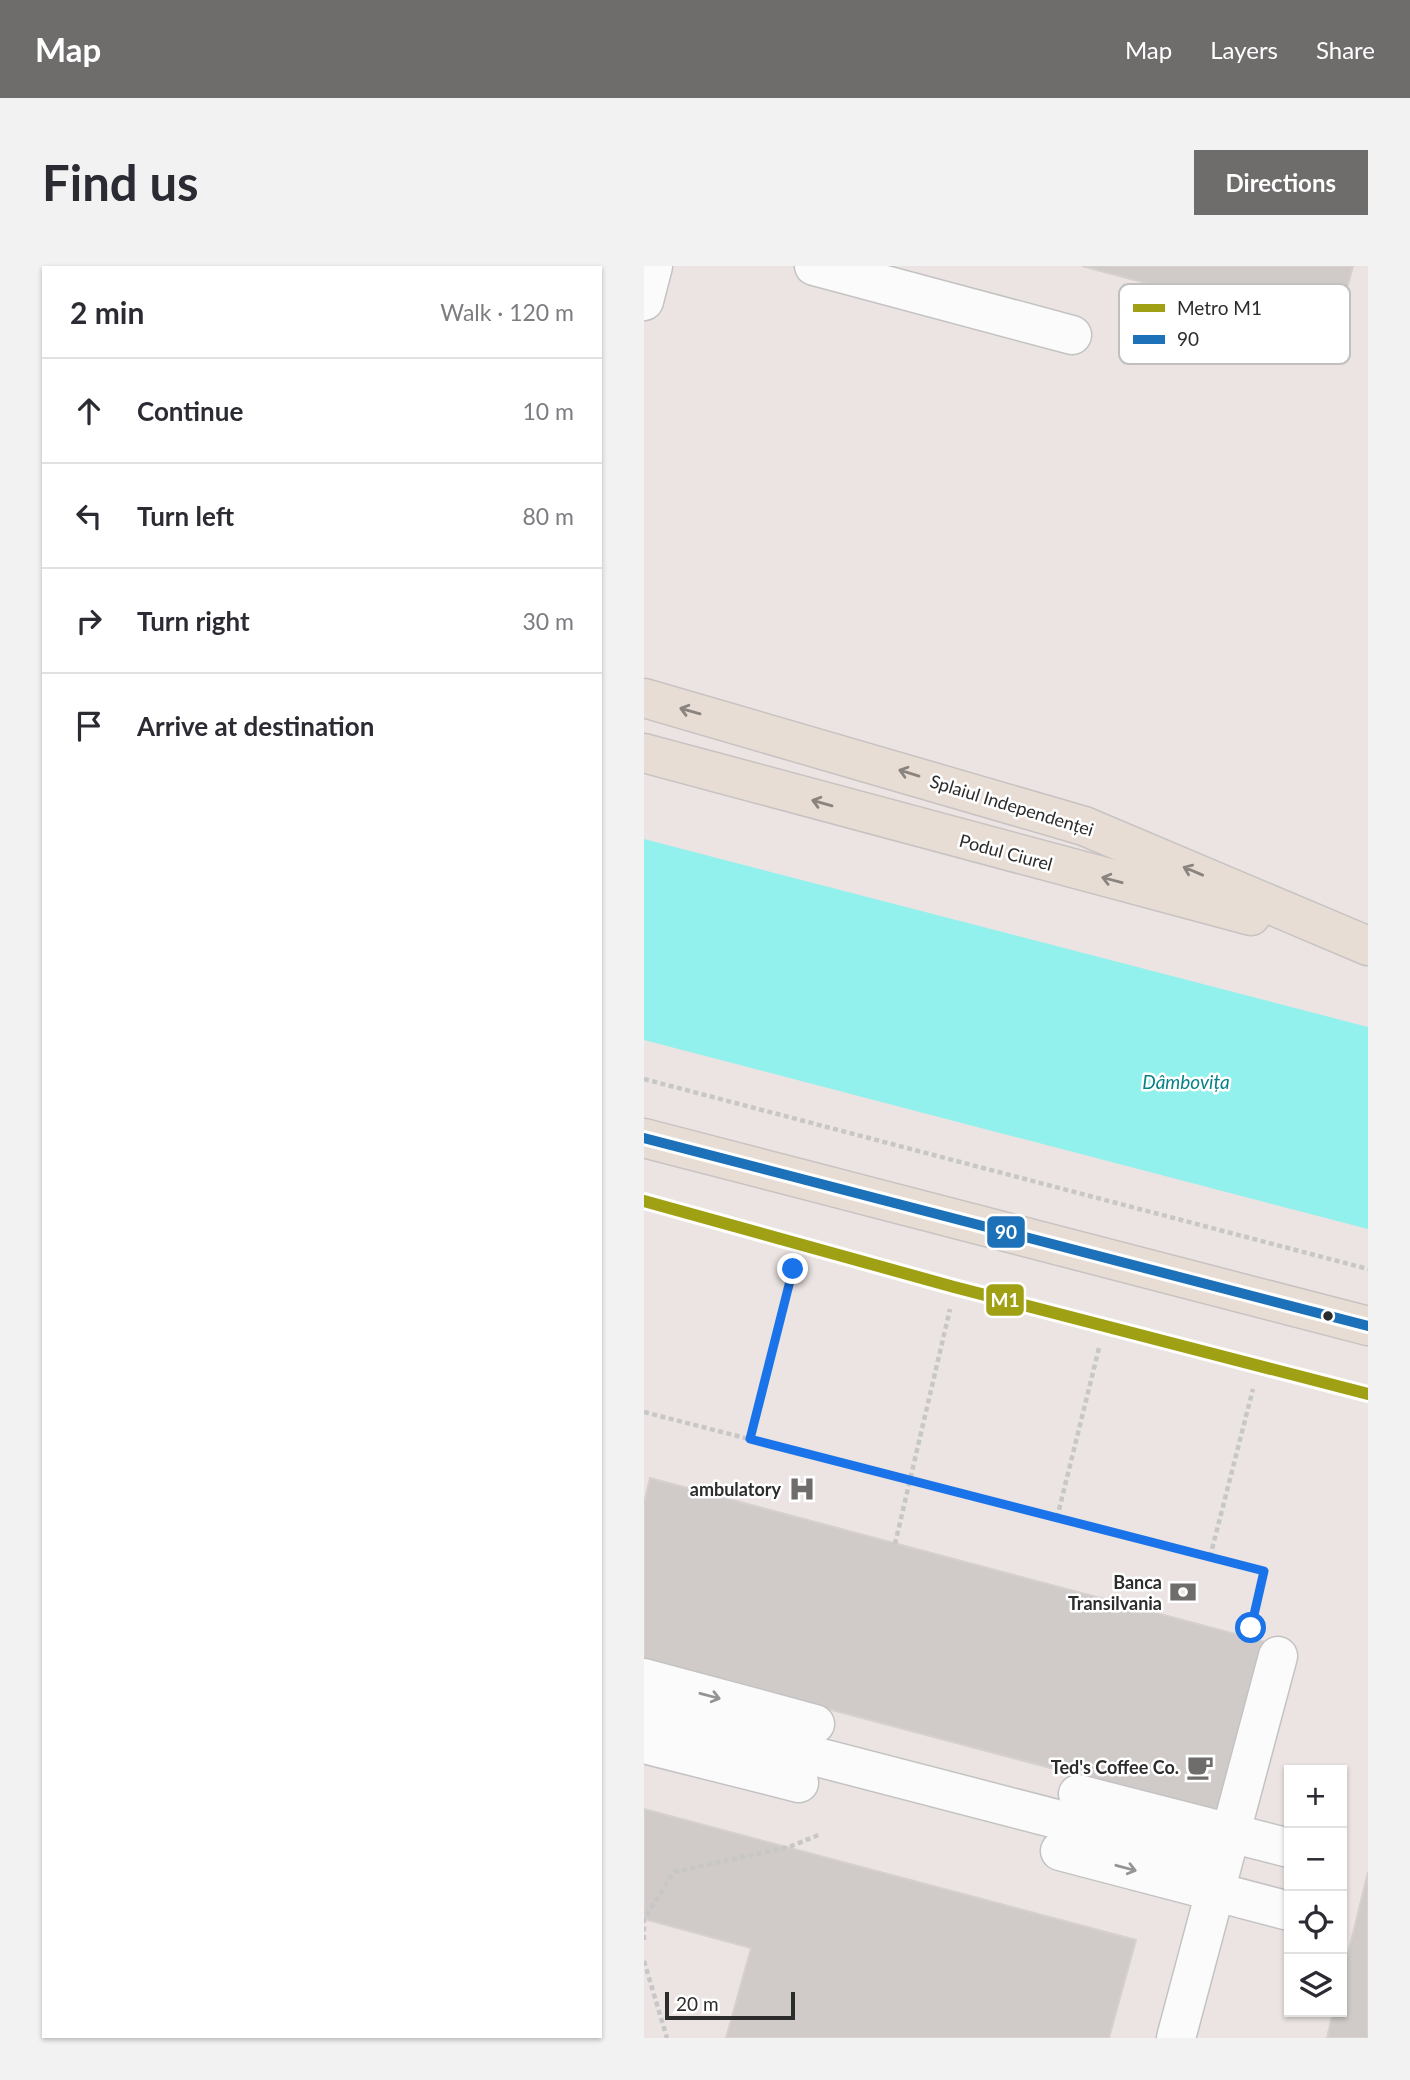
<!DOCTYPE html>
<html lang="en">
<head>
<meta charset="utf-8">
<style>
	:root { --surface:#fff; --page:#f2f2f3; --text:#2b2b33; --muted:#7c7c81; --line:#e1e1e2; --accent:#6f6c6c }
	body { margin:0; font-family:Lato,sans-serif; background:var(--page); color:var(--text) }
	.controls { position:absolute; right:21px; bottom:21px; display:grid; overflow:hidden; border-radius:0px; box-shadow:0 2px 5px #0004 }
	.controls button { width:63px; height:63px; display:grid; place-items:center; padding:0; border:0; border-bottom:2px solid var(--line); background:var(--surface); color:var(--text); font:35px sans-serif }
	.scale { position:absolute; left:21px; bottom:18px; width:130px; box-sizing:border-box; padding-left:7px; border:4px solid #2c2c2c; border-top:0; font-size:19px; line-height:24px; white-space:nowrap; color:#2c2c2c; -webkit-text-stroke:5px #fff; paint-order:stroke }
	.stop { position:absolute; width:21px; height:21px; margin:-16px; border:5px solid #1a73e8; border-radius:50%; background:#fff }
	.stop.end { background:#1a73e8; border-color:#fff; box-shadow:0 2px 7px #0008 }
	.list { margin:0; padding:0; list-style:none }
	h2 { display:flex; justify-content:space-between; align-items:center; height:91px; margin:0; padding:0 28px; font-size:30px }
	h2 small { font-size:23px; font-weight:400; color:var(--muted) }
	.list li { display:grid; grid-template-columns:46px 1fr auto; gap:21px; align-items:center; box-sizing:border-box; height:105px; padding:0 28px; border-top:2px solid var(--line) }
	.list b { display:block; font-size:26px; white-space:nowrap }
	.list em { font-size:23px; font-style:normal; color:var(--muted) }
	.icon { flex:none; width:38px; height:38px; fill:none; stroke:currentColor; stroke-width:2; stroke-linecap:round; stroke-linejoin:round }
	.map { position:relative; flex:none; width:724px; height:1772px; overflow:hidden; border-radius:0px }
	header { display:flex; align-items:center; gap:42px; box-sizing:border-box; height:98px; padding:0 35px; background:var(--accent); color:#fff }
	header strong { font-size:33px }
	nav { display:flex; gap:38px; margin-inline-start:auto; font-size:24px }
	.intro { display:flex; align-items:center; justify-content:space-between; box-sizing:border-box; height:168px; padding:0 42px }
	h1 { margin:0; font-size:49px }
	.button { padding:18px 32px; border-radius:0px; background:var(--accent); color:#fff; font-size:24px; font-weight:700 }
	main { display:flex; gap:42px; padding:0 42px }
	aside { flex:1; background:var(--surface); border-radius:0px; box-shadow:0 2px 5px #0004 }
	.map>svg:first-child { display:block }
	.water { fill:#92f1ed }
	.building { fill:#d0cbc9; stroke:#d6d0ce; stroke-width:2 }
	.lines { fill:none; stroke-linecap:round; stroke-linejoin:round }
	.minor-casing { stroke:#c4c3c3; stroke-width:41 }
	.major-casing { stroke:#c6c3c2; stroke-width:41 }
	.path { stroke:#c7c7c6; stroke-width:4.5; stroke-dasharray:5 3.5; stroke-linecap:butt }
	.minor { stroke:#fcfbfb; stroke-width:38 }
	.major { stroke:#e8ddd4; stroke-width:38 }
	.bus-1-casing { stroke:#fff; stroke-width:16 }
	.bus-1 { stroke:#1d71b8; stroke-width:10 }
	.metro-1-casing { stroke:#fff; stroke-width:18 }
	.metro-1 { stroke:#a0a014; stroke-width:12 }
	.oneway { stroke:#8a8480 }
	.oneway2 { stroke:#949494 }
	.route { stroke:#1a73e8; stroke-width:9 }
	.bus-dot { fill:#2c2c2c; stroke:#fff; stroke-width:2.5 }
	.labels { text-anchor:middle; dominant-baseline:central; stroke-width:5; stroke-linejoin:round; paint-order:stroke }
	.street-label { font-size:18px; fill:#2c2c2c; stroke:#fff }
	.poi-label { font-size:18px; font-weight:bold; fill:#2c2c2c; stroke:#fff; text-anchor:end }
	.water-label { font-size:19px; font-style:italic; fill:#088289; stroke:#fff }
	.key { fill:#fff; stroke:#c0c0c0; stroke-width:2 }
	.key-label { font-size:19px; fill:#2c2c2c }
	.line-badge { stroke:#fff; stroke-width:2.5 }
	.badge-label { font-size:19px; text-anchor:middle; font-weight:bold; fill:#fff }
</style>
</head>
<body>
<header>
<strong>Map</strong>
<nav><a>Map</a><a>Layers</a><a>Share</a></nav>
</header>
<div class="intro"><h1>Find us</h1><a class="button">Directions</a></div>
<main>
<aside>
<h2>2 min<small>Walk · 120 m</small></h2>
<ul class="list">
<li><svg class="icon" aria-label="ahead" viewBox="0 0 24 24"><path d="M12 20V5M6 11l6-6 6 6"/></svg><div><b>Continue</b></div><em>10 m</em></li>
<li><svg class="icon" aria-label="left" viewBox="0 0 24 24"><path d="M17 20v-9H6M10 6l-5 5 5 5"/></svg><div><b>Turn left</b></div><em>80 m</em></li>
<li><svg class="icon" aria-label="right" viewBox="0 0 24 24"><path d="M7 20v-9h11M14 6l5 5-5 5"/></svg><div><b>Turn right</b></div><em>30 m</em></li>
<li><svg class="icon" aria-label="arrive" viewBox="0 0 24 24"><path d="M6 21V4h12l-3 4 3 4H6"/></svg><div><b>Arrive at destination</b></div></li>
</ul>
</aside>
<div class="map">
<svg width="724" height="1772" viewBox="0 0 724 1772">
	<rect width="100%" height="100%" fill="#ebe4e2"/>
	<path class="water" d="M 0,573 L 724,761 L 724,963 L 0,774 Z"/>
	<g class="building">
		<path d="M 438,0 L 709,0 L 691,68 Z"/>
		<path d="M 6,1212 L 633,1379 L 587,1550 L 0,1394 L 0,1237 Z"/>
		<path d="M 0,1543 L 492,1674 L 465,1772 L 82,1772 L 107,1682 L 0,1653 Z"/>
		<path d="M 724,1606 L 724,1772 L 683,1772 L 689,1746 L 698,1746 L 698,1712 Z"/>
	</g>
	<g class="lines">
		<defs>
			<g id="minor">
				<path d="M 170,0 L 428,69"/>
				<path d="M 0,35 L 9,0"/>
				<path d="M 0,1412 L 171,1458"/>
				<path d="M 0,1446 L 578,1596"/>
				<path d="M 0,1478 L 155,1517"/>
				<path d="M 434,1528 L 645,1582"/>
				<path d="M 416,1585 L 645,1645"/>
				<path d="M 532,1772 L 634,1390"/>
			</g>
			<g id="major">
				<path d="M 0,432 L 440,560 L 724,680"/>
				<path d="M 0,487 L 607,650"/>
				<path d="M 0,872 L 724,1060"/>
			</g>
		</defs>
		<use href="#minor" class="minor-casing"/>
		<use href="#major" class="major-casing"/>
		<g class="path">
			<path d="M 0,813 L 724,1003"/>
			<path d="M 0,1146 L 620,1305 L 608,1356"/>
			<path d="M 106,1173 L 149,1003"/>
			<path d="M 413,1252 L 455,1082"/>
			<path d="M 251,1278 L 306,1043"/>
			<path d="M 566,1291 L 609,1123"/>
			<path d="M 0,1674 L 0,1653 L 30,1606 L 145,1581 L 177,1568"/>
			<path d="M 0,1695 L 23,1772"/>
		</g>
		<use href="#minor" class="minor"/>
		<use href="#major" class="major"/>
		<defs>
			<path id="bus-1" d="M 0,872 L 724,1060"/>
		</defs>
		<use href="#bus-1" class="bus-1-casing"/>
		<use href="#bus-1" class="bus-1"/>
		<defs>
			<path id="metro-1" d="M 0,935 L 310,1021 L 724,1128"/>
		</defs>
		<use href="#metro-1" class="metro-1-casing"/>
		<use href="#metro-1" class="metro-1"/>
	</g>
	<defs><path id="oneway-shaft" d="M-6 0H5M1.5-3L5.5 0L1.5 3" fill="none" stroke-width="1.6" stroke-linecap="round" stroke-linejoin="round" transform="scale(1.75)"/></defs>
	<g class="oneway">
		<use href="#oneway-shaft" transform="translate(46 445) rotate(-164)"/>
		<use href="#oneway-shaft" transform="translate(265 507) rotate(-163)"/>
		<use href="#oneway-shaft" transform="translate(178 537) rotate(-164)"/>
		<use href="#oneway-shaft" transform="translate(549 605) rotate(-157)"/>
		<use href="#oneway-shaft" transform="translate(468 614) rotate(-165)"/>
	</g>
	<g class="oneway2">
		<use href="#oneway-shaft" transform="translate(66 1430) rotate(15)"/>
		<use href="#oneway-shaft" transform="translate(482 1602) rotate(15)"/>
	</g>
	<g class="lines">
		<path class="route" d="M 149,1003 L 106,1173 L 620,1305 L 607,1362"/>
	</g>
	<defs>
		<symbol id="hospital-bare" viewBox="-9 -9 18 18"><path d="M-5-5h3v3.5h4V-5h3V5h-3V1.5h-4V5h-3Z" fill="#6f6c6c" stroke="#fff" stroke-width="2.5" paint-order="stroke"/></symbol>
		<symbol id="bank-bare" viewBox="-9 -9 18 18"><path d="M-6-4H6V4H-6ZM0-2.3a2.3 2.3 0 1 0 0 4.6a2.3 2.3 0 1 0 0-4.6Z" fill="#6f6c6c" stroke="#fff" stroke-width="2.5" paint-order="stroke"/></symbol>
		<symbol id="cafe-bare" viewBox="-9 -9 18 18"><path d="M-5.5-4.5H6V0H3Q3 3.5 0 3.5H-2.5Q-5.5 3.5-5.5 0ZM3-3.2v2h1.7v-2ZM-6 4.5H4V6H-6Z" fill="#6f6c6c" stroke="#fff" stroke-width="2.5" paint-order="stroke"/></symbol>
	</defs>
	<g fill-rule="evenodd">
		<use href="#hospital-bare" x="139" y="1204" width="38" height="38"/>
		<use href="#bank-bare" x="520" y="1307" width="38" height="38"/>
		<use href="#cafe-bare" x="537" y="1482" width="38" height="38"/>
	</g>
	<circle class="bus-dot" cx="684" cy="1050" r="6"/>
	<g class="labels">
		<g class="street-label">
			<text transform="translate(368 539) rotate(17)">Splaiul Independenței</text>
			<text transform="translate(362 586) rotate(15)">Podul Ciurel</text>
		</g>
		<g class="poi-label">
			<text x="137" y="1223">ambulatory</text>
			<text x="518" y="1316">Banca<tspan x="518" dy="21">Transilvania</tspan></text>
			<text x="535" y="1501">Ted's Coffee Co.</text>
		</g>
		<g class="water-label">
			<text x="542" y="815">Dâmbovița</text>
		</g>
	</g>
	<rect x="475" y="18" width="231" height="80" rx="10" class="key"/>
	<rect x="489" y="38" width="32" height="8" fill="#a0a014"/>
	<rect x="489" y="69" width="32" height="9" fill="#1d71b8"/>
	<g class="key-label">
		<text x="533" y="49">Metro M1</text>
		<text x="533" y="80">90</text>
	</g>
	<g class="line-badge">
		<rect x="342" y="949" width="40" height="34" rx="7" fill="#1d71b8"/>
		<rect x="341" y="1017" width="40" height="34" rx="7" fill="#a0a014"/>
	</g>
	<g class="badge-label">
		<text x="362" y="973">90</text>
		<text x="361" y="1041">M1</text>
	</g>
</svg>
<div class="controls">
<button>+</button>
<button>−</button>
<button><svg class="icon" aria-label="locate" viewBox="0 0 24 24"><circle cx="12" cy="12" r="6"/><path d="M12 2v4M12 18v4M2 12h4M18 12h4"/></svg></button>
<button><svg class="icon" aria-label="layers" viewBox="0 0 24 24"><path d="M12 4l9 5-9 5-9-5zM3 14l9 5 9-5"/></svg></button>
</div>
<div class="scale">20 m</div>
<div class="stop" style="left:607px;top:1362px"></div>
<div class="stop end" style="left:149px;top:1003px"></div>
</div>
</main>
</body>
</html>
